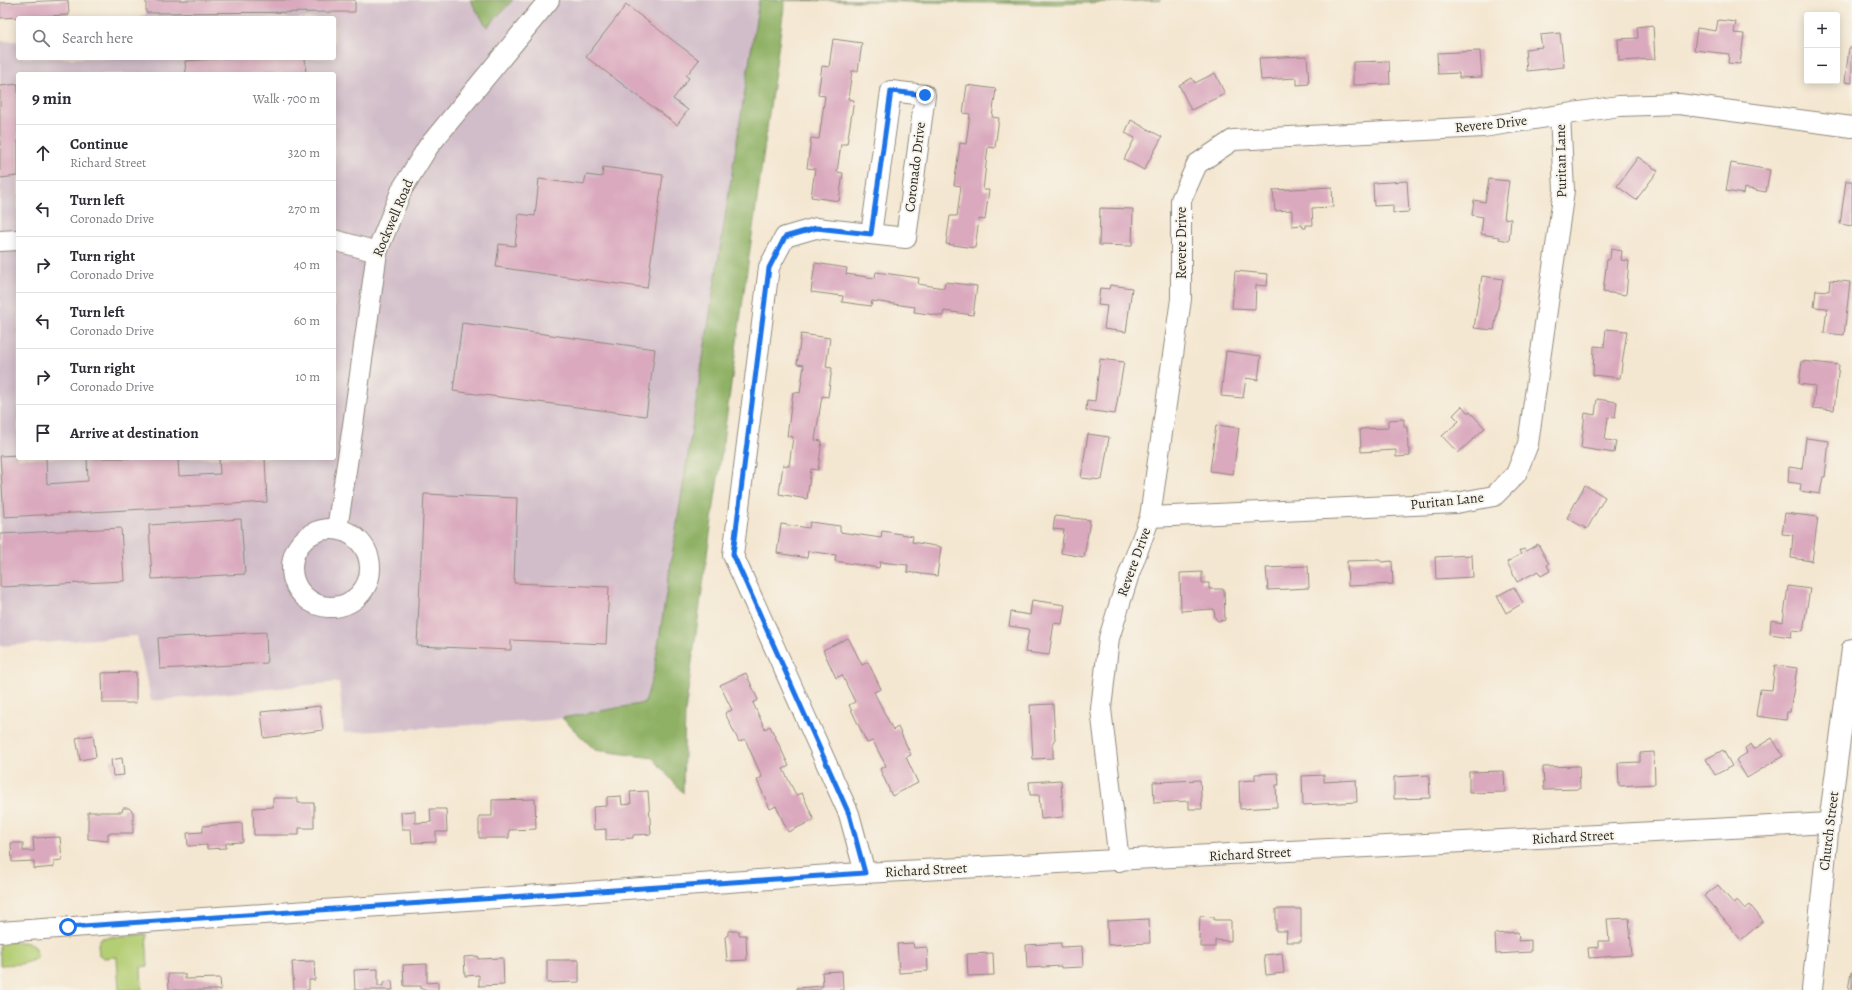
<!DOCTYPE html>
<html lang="en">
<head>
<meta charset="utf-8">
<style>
	:root { --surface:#fff; --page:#f2f2f3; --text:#2b2b33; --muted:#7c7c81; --line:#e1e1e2 }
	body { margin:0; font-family:Alegreya,serif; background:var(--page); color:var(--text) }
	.controls { position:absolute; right:12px; top:12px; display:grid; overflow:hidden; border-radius:4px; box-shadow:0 2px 10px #0003 }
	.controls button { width:36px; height:36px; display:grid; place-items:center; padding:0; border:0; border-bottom:1px solid var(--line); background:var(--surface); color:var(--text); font:20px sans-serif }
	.stop { position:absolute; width:12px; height:12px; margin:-9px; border:3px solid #1a73e8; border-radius:50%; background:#fff }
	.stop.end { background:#1a73e8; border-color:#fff; box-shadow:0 1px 4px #0008 }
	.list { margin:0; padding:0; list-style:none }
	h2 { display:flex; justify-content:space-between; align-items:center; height:52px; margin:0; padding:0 16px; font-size:17px }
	h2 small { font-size:13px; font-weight:400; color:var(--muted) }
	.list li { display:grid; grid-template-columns:26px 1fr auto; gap:12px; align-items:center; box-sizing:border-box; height:56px; padding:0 16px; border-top:1px solid var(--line) }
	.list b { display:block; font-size:15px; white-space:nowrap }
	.list p { margin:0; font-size:13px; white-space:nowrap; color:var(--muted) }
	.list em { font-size:13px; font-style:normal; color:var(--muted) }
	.icon { flex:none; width:22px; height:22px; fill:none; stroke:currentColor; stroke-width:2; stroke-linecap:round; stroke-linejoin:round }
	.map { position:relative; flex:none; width:1852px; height:990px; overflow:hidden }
	.search { position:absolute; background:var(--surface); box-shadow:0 2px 10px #0003; left:16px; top:16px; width:320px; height:44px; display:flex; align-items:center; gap:10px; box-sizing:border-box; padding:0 14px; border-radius:4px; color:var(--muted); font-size:15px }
	.panel { position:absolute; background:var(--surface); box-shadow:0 2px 10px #0003; left:16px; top:72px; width:320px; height:388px; border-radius:4px }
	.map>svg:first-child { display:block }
	.industrial { fill:#d1bdc9; fill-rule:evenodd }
	.green { fill:#b4ce73; stroke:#707c4f }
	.forest { fill:#8fb165; stroke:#5d6e48 }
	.building { fill:#daa9be }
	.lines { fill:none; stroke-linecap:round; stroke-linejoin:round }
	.minor-casing { stroke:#90897e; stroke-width:22 }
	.minor { stroke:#fff; stroke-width:20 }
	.route { stroke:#1a73e8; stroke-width:5 }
	.labels { text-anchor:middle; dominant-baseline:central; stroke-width:4; stroke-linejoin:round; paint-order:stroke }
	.street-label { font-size:14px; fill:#2b2b2b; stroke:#f7f3e8 }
</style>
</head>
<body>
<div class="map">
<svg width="1852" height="990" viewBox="0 0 1852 990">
	<rect width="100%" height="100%" fill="#f7f3e8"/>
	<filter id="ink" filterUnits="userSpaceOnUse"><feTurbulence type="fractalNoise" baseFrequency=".025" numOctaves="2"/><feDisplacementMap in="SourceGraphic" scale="8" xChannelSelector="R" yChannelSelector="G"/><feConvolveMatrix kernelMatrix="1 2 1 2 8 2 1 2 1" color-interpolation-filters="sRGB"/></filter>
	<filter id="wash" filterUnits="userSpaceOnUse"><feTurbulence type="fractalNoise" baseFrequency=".012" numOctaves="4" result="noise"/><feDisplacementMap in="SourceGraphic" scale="16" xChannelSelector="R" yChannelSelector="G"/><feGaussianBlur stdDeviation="0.9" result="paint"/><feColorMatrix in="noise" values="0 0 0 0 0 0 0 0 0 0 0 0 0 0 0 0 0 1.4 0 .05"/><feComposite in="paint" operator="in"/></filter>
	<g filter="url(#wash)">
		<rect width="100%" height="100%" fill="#f4e7d1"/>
		<path class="industrial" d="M 146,0 L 470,0 L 487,27 L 513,0 L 759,0 L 654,671 L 645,703 L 552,720 L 344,733 L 339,682 L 151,701 L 137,636 L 0,646 L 0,41 L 18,41 L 18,58 L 334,58 L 334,18 L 140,18 L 146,13 ZM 18,74 L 334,74 L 334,458 L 18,458 Z"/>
		<g class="green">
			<path d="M 146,934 L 148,966 L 141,967 L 142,990 L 119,990 L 117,957 L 104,958 L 99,955 L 98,944 L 101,938 Z"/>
			<path d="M 20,942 L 30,943 L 36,948 L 37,957 C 27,966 12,964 0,965 L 0,943 Z"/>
		</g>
		<g class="forest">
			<path d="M 470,0 L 513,0 L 487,27 Z"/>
			<path d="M 759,0 L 1161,0 L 1057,4 L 785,0 L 685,712 L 683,793 L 653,758 L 595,750 L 562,718 L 645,703 L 654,671 Z"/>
		</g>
		<g id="blocks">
			<g class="building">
				<path d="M 68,0 L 69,15 L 0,18 L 0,3 Z"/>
				<path d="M 146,0 L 355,0 L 355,12 L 146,13 Z"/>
				<path d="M 626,5 L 699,60 L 686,76 L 689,78 L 673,99 L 688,110 L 677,125 L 586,57 Z"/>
				<path d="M 1718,20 L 1736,22 L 1734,33 L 1744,34 L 1740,64 L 1728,63 L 1729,54 L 1694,50 L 1697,28 L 1716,31 Z"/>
				<path d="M 1653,25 L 1655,59 L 1619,61 L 1618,39 L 1638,38 L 1637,27 Z"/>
				<path d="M 1560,33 L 1564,67 L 1527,71 L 1525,49 L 1542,47 L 1540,35 Z"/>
				<path d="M 833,39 L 862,43 L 858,71 L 852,71 L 848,99 L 854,100 L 847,144 L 841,144 L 837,172 L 843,173 L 839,201 L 811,197 L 815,169 L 807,168 L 811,138 L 819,139 L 825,96 L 818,95 L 822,66 L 829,67 Z"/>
				<path d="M 1849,48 L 1852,48 L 1852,83 L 1845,82 Z"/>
				<path d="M 1480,51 L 1482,77 L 1459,78 L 1459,73 L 1438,74 L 1437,53 Z"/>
				<path d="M 1307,56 L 1309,84 L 1297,85 L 1297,78 L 1261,80 L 1259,58 Z"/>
				<path d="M 227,58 L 305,58 L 306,74 L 186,74 L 185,61 Z"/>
				<path d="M 1389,61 L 1390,84 L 1353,85 L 1353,62 Z"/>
				<path d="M 1215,73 L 1225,94 L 1191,110 L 1179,85 L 1192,78 L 1195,83 Z"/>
				<path d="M 18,84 L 18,176 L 0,178 L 0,86 Z"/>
				<path d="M 967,85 L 996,89 L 992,117 L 999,118 L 995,148 L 988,147 L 983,190 L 989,190 L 985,220 L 979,219 L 975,248 L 946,244 L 950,216 L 957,216 L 961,186 L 954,185 L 960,143 L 966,144 L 970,114 L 963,113 Z"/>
				<path d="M 1131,120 L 1162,137 L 1144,170 L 1124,159 L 1135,138 L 1125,133 Z"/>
				<path d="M 1638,157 L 1658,171 L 1636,200 L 1617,186 Z"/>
				<path d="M 1731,163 L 1770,170 L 1766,192 L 1744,188 L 1743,194 L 1726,191 Z"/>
				<path d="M 603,167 L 663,175 L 647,288 L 496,267 L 499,244 L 515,246 L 519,214 L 535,216 L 539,179 L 584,185 L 586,175 L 602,177 Z"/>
				<path d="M 1489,179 L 1509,181 L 1504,218 L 1511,219 L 1509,241 L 1499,239 L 1499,237 L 1481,234 L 1483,217 L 1472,215 L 1474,200 L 1485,202 Z"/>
				<path d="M 1407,181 L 1409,212 L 1393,213 L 1393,205 L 1374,206 L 1373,183 Z"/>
				<path d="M 1846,181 L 1852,181 L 1852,226 L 1840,224 Z"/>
				<path d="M 1332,187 L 1333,207 L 1312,208 L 1313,225 L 1306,225 L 1306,228 L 1303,228 L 1302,225 L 1292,226 L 1292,210 L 1275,211 L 1273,190 Z"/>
				<path d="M 1100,208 L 1133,209 L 1132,246 L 1099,245 Z"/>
				<path d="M 1611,249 L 1622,251 L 1621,260 L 1629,261 L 1626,295 L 1603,292 L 1607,259 L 1610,259 Z"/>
				<path d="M 815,263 L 847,268 L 846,274 L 875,278 L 876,272 L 919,278 L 918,284 L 944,288 L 945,282 L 977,286 L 973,315 L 944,311 L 943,316 L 914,312 L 915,307 L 872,301 L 871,306 L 842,302 L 843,296 L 811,292 Z"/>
				<path d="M 1235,271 L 1268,274 L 1267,286 L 1256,285 L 1255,309 L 1232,308 Z"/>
				<path d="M 1482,276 L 1503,279 L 1494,330 L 1474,328 Z"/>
				<path d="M 1830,280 L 1850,282 L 1844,335 L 1824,333 L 1827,308 L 1814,307 L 1816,290 L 1829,291 Z"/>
				<path d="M 1110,285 L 1132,288 L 1126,332 L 1104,329 L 1107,306 L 1098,305 L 1100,288 L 1109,289 Z"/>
				<path d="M 462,323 L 655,349 L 646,416 L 453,391 Z"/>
				<path d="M 1606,329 L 1627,331 L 1620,378 L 1593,375 L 1594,346 L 1604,347 Z"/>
				<path d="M 801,334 L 830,338 L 826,367 L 832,368 L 828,397 L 822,396 L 815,440 L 822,441 L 818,470 L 811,469 L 807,499 L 779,494 L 783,465 L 789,466 L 793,437 L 787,436 L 793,392 L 800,393 L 804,365 L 797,364 Z"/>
				<path d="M 1226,351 L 1261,356 L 1258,380 L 1246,378 L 1243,398 L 1221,396 Z"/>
				<path d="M 1100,359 L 1124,362 L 1115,414 L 1086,410 L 1087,400 L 1095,401 Z"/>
				<path d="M 1802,361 L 1839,365 L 1834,410 L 1813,408 L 1815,386 L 1799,384 Z"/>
				<path d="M 1597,399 L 1617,402 L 1615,418 L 1608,417 L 1605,440 L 1616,441 L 1614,453 L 1581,448 L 1585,413 L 1595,415 Z"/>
				<path d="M 1462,406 L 1467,412 L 1470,412 L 1485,428 L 1458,453 L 1442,436 L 1459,421 L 1453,415 Z"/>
				<path d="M 1404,419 L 1404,427 L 1407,427 L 1408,449 L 1410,450 L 1410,456 L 1396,457 L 1396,450 L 1361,452 L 1360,429 L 1388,428 L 1388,420 Z"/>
				<path d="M 1216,425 L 1239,428 L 1233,474 L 1210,471 Z"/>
				<path d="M 1088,434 L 1109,437 L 1102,480 L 1081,478 Z"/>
				<path d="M 1806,438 L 1829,441 L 1825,477 L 1823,477 L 1820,494 L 1800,491 L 1801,484 L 1788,482 L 1789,467 L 1802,469 Z"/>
				<path d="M 18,455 L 18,458 L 46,458 L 47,484 L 88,481 L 87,458 L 178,458 L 179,476 L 220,474 L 219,458 L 265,458 L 267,502 L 4,517 L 0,456 Z"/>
				<path d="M 1585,485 L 1605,497 L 1587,529 L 1567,518 Z"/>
				<path d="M 424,494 L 517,498 L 514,583 L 609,587 L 606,644 L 511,640 L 511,650 L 417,646 Z"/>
				<path d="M 1785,513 L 1818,517 L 1812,561 L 1791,558 L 1793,535 L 1782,534 Z"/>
				<path d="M 1055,516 L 1090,520 L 1084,557 L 1061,553 L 1064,530 L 1053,529 Z"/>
				<path d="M 241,519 L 245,574 L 152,579 L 149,525 Z"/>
				<path d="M 810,522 L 840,526 L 840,532 L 881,538 L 882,531 L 913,536 L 912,542 L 941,547 L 937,576 L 907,572 L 908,565 L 880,562 L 879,568 L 835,561 L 836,555 L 808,551 L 807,558 L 777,553 L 781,524 L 809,528 Z"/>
				<path d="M 121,528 L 124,581 L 0,587 L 0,534 Z"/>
				<path d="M 1538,544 L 1549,564 L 1547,565 L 1550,571 L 1541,576 L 1538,571 L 1517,582 L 1507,562 L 1521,554 L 1519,551 L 1524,549 L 1526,551 Z"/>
				<path d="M 1472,555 L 1473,577 L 1436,579 L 1435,557 Z"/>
				<path d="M 1379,560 L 1382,562 L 1392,561 L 1393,584 L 1348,586 L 1347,561 Z"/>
				<path d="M 1308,566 L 1309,588 L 1268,590 L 1266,568 Z"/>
				<path d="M 1202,572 L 1202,583 L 1209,583 L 1209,589 L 1224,589 L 1225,620 L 1218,621 L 1215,618 L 1214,609 L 1181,611 L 1180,573 Z"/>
				<path d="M 1788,586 L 1810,589 L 1803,631 L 1792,630 L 1791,637 L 1770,634 L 1771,620 L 1783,622 Z"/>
				<path d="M 1514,587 L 1523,603 L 1506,613 L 1497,596 Z"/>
				<path d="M 1032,600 L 1065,605 L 1062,624 L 1054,623 L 1049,655 L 1025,652 L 1029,629 L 1009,626 L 1011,612 L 1030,615 Z"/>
				<path d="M 266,632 L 267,663 L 160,669 L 158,638 Z"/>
				<path d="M 848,638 L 849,639 L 862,665 L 868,662 L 881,689 L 874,692 L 893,730 L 898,727 L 911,755 L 906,757 L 918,783 L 892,796 L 880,769 L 886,766 L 873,741 L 867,743 L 849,705 L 855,702 L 842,675 L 836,678 L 823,650 Z"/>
				<path d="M 1775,665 L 1797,668 L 1790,712 L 1787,712 L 1786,720 L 1756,716 L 1760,689 L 1772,690 Z"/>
				<path d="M 136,672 L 136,703 L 103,703 L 102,673 Z"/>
				<path d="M 746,673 L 758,700 L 753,703 L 765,729 L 770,726 L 789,766 L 783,769 L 796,795 L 802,793 L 814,820 L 788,832 L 776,806 L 770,809 L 757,780 L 762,777 L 745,739 L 739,742 L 725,713 L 732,710 L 720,685 Z"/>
				<path d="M 1053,704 L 1055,739 L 1053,742 L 1053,758 L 1033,759 L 1030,705 Z"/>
				<path d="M 320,706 L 323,730 L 264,738 L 261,712 Z"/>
				<path d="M 93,735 L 96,757 L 80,760 L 76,738 Z"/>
				<path d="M 1772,738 L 1783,756 L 1747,778 L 1736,760 L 1747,753 L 1745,748 L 1751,744 L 1754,749 Z"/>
				<path d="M 1723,750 L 1732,766 L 1715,775 L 1706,759 Z"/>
				<path d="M 1654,752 L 1655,784 L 1619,786 L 1618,763 L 1640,762 L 1640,753 Z"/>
				<path d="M 122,758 L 124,775 L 113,776 L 111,760 Z"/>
				<path d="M 1579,766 L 1580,789 L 1544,790 L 1543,767 Z"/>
				<path d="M 1504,771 L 1505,792 L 1469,793 L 1469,772 Z"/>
				<path d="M 1278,773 L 1279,785 L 1276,785 L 1277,807 L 1240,809 L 1239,781 L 1255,780 L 1255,774 Z"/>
				<path d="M 1324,775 L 1324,782 L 1356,780 L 1357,802 L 1303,805 L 1302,776 Z"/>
				<path d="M 1429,775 L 1430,798 L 1394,799 L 1394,777 Z"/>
				<path d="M 1061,780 L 1063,817 L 1041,819 L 1039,795 L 1030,795 L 1029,782 Z"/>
				<path d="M 1200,780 L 1202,809 L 1189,809 L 1189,801 L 1154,803 L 1153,782 Z"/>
				<path d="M 648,791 L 651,834 L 633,835 L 633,838 L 606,840 L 606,829 L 594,830 L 593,807 L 607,806 L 607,797 L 621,796 L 622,805 L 631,804 L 630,792 Z"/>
				<path d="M 273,798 L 298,798 L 298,803 L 314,803 L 314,828 L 299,828 L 299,835 L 254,835 L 253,808 L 273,807 Z"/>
				<path d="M 535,799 L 536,829 L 509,830 L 509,838 L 479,838 L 479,816 L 492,816 L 492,800 Z"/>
				<path d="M 123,808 L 129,808 L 133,812 L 133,833 L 108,833 L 108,841 L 88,839 L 88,812 L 122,812 Z"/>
				<path d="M 430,809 L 446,809 L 447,832 L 436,832 L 436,842 L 412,843 L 411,829 L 402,829 L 401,812 L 415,811 L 415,823 L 431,822 Z"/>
				<path d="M 242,823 L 243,842 L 226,843 L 226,848 L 207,849 L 207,845 L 188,846 L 187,833 L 203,832 L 203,826 Z"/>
				<path d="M 60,837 L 62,860 L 54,861 L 54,867 L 34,869 L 34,861 L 12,862 L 11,843 L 23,843 L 23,851 L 34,851 L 33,838 Z"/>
				<path d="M 1718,885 L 1733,903 L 1737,900 L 1745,909 L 1750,905 L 1763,921 L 1741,940 L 1704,896 Z"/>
				<path d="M 1276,909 L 1301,909 L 1301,942 L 1286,942 L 1287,931 L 1276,931 Z"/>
				<path d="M 1200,916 L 1214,917 L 1214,920 L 1231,920 L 1231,941 L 1215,940 L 1215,947 L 1201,947 L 1201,941 L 1199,939 Z"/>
				<path d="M 1629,918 L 1632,955 L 1589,958 L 1588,948 L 1598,947 L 1598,941 L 1609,941 L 1607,919 Z"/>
				<path d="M 1149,919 L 1150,943 L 1108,945 L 1107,921 Z"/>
				<path d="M 728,931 L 739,931 L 739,935 L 746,935 L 747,960 L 727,961 L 725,937 L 728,935 Z"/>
				<path d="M 1518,932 L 1519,941 L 1531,940 L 1531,952 L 1496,954 L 1495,934 Z"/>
				<path d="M 913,943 L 914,948 L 927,947 L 928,971 L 899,973 L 897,944 Z"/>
				<path d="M 1061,943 L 1061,947 L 1082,946 L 1083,967 L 1061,968 L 1061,966 L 1027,968 L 1026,945 Z"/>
				<path d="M 993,953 L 994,975 L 968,976 L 967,954 Z"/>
				<path d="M 1282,953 L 1284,973 L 1266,975 L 1264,955 Z"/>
				<path d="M 478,956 L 478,959 L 503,958 L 504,985 L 479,986 L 479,975 L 465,976 L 464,957 Z"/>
				<path d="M 547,960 L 579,960 L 579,982 L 547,983 Z"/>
				<path d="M 314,961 L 315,980 L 309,980 L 309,990 L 294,990 L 292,962 Z"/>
				<path d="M 427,964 L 427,983 L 438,982 L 438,990 L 421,989 L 421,986 L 404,986 L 403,965 Z"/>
				<path d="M 378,969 L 378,986 L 383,986 L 383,982 L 392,981 L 393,990 L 355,990 L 354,970 Z"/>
				<path d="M 842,971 L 843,990 L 797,990 L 797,988 L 823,986 L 822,972 Z"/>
				<path d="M 1851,972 L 1852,972 L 1852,990 L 1848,990 Z"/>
				<path d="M 168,974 L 185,974 L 185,979 L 220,978 L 221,990 L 169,990 Z"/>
			</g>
		</g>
	</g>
	<g filter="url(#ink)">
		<use href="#blocks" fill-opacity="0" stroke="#90897e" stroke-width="1"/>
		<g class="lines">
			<defs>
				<g id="minor">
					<path d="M 334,240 L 377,252"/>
					<path d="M 0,241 L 18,240"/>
					<path d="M 1150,517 L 1456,503 L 1494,496 L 1516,474 L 1528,444 L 1564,190 L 1560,116"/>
					<circle cx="331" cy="568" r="39"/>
					<path d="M 337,529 L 353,425 L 377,252 L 402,189 L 428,147 L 549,0"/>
					<path d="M 1119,861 L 1101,709 L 1109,638 L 1129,574 L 1150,517 L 1181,299 L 1181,200 L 1197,164 L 1233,140 L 1483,127 L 1619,106 L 1679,104 L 1852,127"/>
					<path d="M 865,873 L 849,814 L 733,555 L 769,267 L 785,237 L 816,228 L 906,238 L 925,95 L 891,91 L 871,234"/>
					<path d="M 0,932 L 845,874 L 1829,823"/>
					<path d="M 1812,990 L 1829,823 L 1852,649"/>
				</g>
			</defs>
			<use href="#minor" class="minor-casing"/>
			<use href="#minor" class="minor"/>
		</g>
	</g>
	<g class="lines" filter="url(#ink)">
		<path class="route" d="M 68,927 L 865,873 L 849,814 L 733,554 L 769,268 L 785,237 L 816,228 L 871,234 L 891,91 L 925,95"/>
	</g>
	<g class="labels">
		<g class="street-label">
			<text transform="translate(1491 124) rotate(-6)">Revere Drive</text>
			<text transform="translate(1561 161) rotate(-91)">Puritan Lane</text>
			<text transform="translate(915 167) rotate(-83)">Coronado Drive</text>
			<text transform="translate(393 218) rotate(-67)">Rockwell Road</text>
			<text transform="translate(1181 243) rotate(-90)">Revere Drive</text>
			<text transform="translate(1447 501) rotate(-6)">Puritan Lane</text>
			<text transform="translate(1134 562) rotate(-70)">Revere Drive</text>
			<text transform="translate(1829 831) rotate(-83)">Church Street</text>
			<text transform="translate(1573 837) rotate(-3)">Richard Street</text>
			<text transform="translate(1250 854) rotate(-3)">Richard Street</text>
			<text transform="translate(926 870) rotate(-3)">Richard Street</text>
		</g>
	</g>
</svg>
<div class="controls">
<button>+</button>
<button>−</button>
</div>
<div class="stop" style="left:68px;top:927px"></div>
<div class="stop end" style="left:925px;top:95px"></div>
<div class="search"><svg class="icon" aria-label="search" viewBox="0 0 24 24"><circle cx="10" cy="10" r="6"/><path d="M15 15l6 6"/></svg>Search here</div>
<section class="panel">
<h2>9 min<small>Walk · 700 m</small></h2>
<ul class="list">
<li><svg class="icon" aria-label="ahead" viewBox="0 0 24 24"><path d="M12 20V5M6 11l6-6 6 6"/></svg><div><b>Continue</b><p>Richard Street</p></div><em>320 m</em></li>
<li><svg class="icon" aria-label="left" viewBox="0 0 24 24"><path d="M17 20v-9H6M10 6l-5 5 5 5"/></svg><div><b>Turn left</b><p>Coronado Drive</p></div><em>270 m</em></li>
<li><svg class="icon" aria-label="right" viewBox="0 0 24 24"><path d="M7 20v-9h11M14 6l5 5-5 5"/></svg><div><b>Turn right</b><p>Coronado Drive</p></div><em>40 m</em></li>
<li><svg class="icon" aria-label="left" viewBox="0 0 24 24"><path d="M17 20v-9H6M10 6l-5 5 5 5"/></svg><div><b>Turn left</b><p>Coronado Drive</p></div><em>60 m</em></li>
<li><svg class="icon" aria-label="right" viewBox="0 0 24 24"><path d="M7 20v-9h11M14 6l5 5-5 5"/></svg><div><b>Turn right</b><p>Coronado Drive</p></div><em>10 m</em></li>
<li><svg class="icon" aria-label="arrive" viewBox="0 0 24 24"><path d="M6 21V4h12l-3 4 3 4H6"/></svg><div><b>Arrive at destination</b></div></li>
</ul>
</section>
</div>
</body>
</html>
